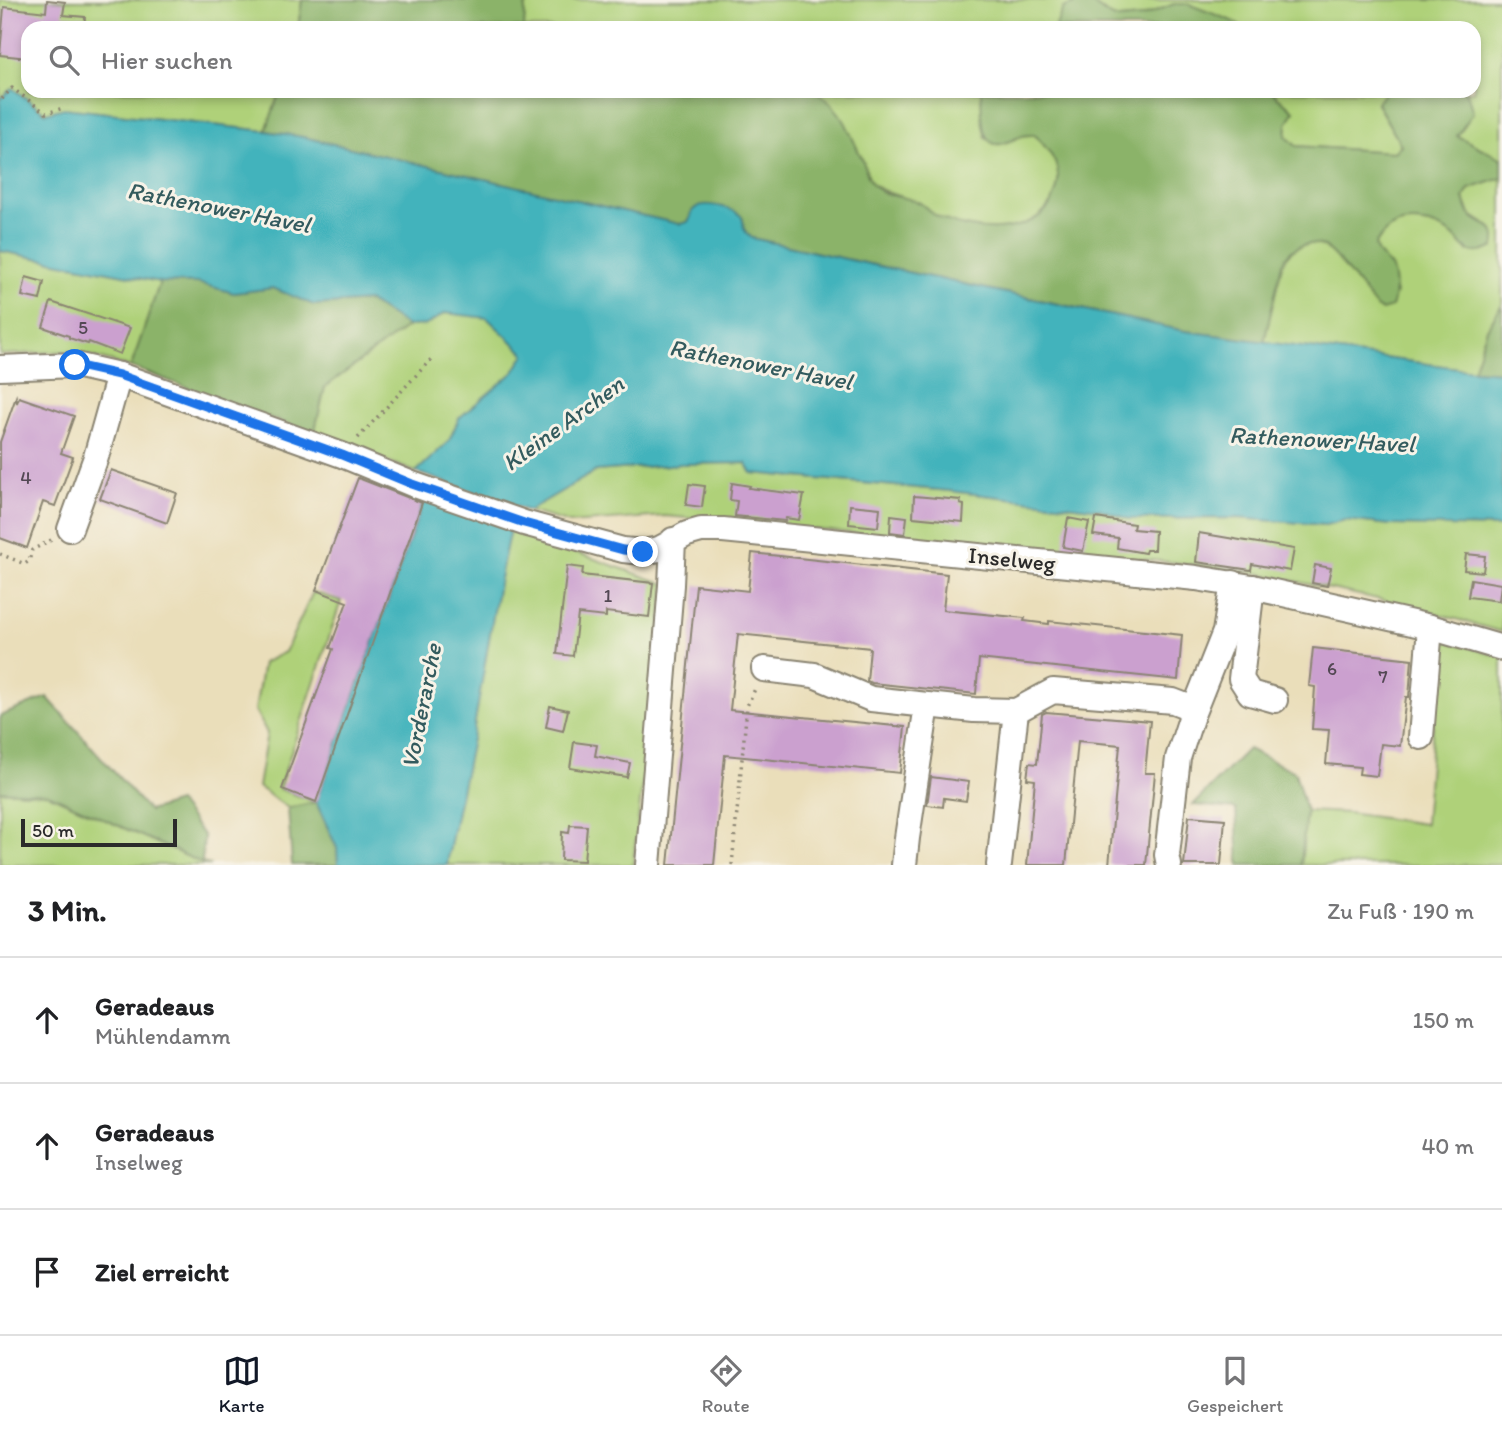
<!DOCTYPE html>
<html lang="de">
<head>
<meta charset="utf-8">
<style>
	:root { --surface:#fff; --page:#f6f6f6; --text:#202124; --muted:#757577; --line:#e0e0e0; --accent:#111827 }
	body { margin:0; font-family:Itim,sans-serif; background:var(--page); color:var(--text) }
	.scale { position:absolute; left:21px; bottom:18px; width:156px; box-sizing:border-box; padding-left:7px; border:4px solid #2b2b2b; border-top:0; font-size:19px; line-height:24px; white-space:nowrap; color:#2b2b2b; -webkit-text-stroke:5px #f7f3e8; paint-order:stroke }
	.stop { position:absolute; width:21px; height:21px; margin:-16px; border:5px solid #1a73e8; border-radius:50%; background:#fff }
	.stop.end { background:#1a73e8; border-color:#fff; box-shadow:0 2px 7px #0008 }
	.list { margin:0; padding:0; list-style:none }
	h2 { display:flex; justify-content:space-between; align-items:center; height:91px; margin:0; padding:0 28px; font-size:30px }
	h2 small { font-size:23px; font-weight:400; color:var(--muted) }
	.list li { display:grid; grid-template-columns:46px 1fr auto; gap:21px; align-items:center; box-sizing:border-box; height:126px; padding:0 28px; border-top:2px solid var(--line) }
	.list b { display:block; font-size:26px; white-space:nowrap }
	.list p { margin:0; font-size:23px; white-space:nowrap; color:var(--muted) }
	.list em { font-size:23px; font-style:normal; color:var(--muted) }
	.icon { flex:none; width:38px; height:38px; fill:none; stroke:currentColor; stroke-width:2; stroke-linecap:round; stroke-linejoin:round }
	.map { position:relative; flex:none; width:1502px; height:865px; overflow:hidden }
	.search { position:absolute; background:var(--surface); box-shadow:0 4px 10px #0003; left:21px; right:21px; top:21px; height:77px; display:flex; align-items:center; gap:18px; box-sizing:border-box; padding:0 24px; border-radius:21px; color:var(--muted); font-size:26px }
	.sheet { height:469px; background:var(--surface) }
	nav { display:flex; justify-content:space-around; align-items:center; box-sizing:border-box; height:98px; border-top:2px solid var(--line); background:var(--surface); font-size:19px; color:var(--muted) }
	nav a { display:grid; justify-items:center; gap:4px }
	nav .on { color:var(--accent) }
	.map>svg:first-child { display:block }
	.green { fill:#afd179; stroke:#6d7e52; stroke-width:2 }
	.forest { fill:#8bb369; stroke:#5b6f4a; stroke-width:2 }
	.water { fill:#43b3bc; stroke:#376f74; stroke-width:2 }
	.building { fill:#cba0cf }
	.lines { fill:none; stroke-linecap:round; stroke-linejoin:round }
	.minor-casing { stroke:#8a8472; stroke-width:28 }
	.path { stroke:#8a8472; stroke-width:3.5; stroke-dasharray:2 5; stroke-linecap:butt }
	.minor { stroke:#fff; stroke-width:24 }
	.route { stroke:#1a73e8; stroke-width:9 }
	.labels { text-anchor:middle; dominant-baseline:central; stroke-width:6; stroke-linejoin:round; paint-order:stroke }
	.number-label { font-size:19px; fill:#534854 }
	.street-label { font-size:23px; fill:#2b2b2b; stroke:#f7f3e8 }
	.water-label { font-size:24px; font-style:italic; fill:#335b5e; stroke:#f7f3e8 }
</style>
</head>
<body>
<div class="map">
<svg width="1502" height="865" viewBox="0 0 1502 865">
	<rect width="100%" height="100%" fill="#f7f3e8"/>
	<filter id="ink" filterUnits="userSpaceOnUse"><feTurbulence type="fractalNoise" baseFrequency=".0143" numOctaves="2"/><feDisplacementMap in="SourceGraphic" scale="14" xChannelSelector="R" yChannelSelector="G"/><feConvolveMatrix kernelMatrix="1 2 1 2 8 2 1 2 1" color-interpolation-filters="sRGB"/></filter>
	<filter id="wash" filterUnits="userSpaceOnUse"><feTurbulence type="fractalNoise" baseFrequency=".00686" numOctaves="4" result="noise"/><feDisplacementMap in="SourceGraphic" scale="28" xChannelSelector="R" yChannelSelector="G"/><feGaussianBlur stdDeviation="1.57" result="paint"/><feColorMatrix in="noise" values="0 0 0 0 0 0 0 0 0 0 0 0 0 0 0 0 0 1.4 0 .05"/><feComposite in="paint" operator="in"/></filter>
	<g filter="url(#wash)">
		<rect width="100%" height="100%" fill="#eadeba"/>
		<g class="green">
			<path d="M 0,0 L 302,0 L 298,28 L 28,28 L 28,91 L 280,91 L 266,131 L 64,108 L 46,113 L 12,88 L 0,99 Z"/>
			<path d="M 529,0 L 1502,0 L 1502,159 L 1457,136 L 1467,93 L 1462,91 L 1474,91 L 1474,28 L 1242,28 L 1235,22 L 1174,4 L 1141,17 L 1119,19 L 1110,16 L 1103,10 L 1056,24 L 1055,28 L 524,28 L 525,8 Z"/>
			<path d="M 816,91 L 981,91 L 985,137 C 1003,153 1006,138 1023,135 C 1024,135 1035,135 1035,135 C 1043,144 1054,155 1057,166 C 1064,191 1046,217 1022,226 C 1014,229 999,229 990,229 C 972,229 948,223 933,214 C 927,210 922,204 915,202 C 899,195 885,194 871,183 L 828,100 Z"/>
			<path d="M 1271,91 L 1386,91 L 1377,104 L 1401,145 L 1394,152 L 1296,146 L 1286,136 L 1287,124 L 1294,111 Z"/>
			<path d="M 1502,178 L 1502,305 L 1487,329 L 1473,370 L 1264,342 L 1282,264 C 1289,249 1305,239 1322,246 C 1328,249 1334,255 1340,259 C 1358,270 1377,282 1396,294 L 1391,266 L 1377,254 L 1375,245 C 1378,241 1381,235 1385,232 C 1402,215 1435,222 1452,235 C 1458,240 1463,246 1468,251 L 1493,229 L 1470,214 L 1464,198 L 1469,189 Z"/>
			<path d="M 0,251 L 160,282 L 131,367 L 72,351 L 0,355 Z"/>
			<path d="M 445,313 L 487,317 L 525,354 L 514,372 L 459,418 L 449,441 L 416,472 L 314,434 L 325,387 L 408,326 L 426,325 Z"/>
			<path d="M 746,463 L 752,473 L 950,491 L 1100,509 L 1129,519 L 1237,518 L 1325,525 L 1345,520 L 1391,525 L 1502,527 L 1502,632 L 1410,606 L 1262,574 L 1172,562 L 665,516 L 570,523 L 528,511 L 596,471 L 681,464 Z"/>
			<path d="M 510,529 L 665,584 L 633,865 L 447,865 C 453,824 463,785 471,744 C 484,673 494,601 510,529 Z"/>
			<path d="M 313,592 L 341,601 L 279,789 L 316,802 L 288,808 L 258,787 L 267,733 L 255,710 L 263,663 L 285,652 Z"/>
			<path d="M 1440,639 L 1502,657 L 1502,865 L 1301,865 L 1306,811 L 1348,813 L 1425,824 Z"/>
			<path d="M 0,791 L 48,794 L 202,863 L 211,865 L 0,865 Z"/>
		</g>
		<g class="forest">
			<path d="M 302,0 L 529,0 L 525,8 L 524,28 L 298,28 Z"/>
			<path d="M 1080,1 L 1093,4 L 1110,16 L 1119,19 L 1141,17 L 1174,4 L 1188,4 L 1235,22 L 1242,28 L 1055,28 L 1063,8 Z"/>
			<path d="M 280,91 L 816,91 C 828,99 837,109 845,122 C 851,134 857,148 863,161 C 867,173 869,185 882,192 C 893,197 907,197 918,202 C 924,205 929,211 935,215 C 968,234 1036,239 1054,197 C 1065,171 1053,154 1035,135 C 1020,134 1018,139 1004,143 C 978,152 982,106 981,91 L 1271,91 L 1294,111 L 1287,124 L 1286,136 L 1296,146 L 1394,152 L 1401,145 L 1377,103 L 1386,91 L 1462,91 L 1467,93 L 1473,113 L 1457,136 L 1502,159 L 1502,178 L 1469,189 L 1464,198 C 1465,202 1467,211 1470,214 C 1481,228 1500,222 1494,247 C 1486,251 1477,255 1468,250 C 1462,247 1458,239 1452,235 C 1435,222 1402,215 1385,232 C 1381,235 1378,241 1375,245 C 1378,259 1386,258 1391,267 C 1396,278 1396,296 1392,307 L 1382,310 L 1377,308 C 1366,295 1335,252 1323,246 C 1306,239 1289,249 1282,264 L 1264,342 L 1185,331 L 855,261 L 752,238 C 744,232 742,229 743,219 L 692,211 C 691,221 688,223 679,224 L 303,137 L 266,131 Z"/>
			<path d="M 160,282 L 198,283 L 234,293 L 273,288 L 314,305 L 368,301 L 408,326 L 325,387 L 314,434 L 131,367 Z"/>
			<path d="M 1501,306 L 1502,306 L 1502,372 L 1473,370 L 1487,329 Z"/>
			<path d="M 47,697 L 149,811 L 178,802 L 204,836 L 202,863 L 48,794 L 0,791 L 0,716 Z"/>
			<path d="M 1248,749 L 1295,772 L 1306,811 L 1301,865 L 1239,865 L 1236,809 L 1193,805 Z"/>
			<path d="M 316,802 L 337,848 L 338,865 L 292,865 L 288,808 Z"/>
		</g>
		<g class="water">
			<path d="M 12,88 L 46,113 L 64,108 L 266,131 L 303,137 L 679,224 C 697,223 686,212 697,207 C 706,201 732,208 740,215 C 747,221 738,228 752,238 L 855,261 L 1185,331 L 1473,370 L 1502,372 L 1502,527 L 1391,525 L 1345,520 L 1325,525 L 1237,518 L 1129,519 L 1100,509 L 950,491 L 752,473 L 746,463 L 681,464 L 596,471 L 528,511 L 416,472 L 449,441 L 459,418 L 514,372 L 525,354 L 487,318 L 445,313 L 426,325 L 408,326 L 368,301 L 314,305 L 273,288 L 234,293 L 198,283 L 160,282 L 0,251 L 0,99 Z"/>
			<path d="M 424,499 L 510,529 C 494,601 484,673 471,744 C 463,785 453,824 447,865 L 338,865 L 337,848 L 316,802 Z"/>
		</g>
		<g id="blocks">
			<g class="building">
				<path d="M 47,0 L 65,2 L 63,15 L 85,17 L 84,28 L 28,28 L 28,58 L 0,55 L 4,7 L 46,12 Z"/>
				<path d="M 26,277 L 44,282 L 40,300 L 22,296 Z"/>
				<path d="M 51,302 L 130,328 L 120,354 L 89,342 L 88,344 L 69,338 L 69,336 L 43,327 Z"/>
				<path d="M 16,397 L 17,403 L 19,397 L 74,416 L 61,453 L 73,457 L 55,506 L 43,502 L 27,548 L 0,538 L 0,442 Z"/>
				<path d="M 111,470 L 177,493 L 167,523 L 100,499 Z"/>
				<path d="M 358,478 L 422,503 L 316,802 L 282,789 L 333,649 L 330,648 L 347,602 L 316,590 Z"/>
				<path d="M 732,483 L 750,486 L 749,488 L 804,495 L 799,520 L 786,518 L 785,521 L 735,516 L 737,501 L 730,500 Z"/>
				<path d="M 689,484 L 705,486 L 702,507 L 686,505 Z"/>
				<path d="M 914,496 L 961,500 L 960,504 L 964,505 L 963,522 L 913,517 Z"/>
				<path d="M 850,505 L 880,508 L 878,527 L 849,524 Z"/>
				<path d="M 891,515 L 907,517 L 905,534 L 890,532 Z"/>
				<path d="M 1068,518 L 1089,522 L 1083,551 L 1063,547 Z"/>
				<path d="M 1096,518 L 1134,524 L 1133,529 L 1155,531 L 1154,550 L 1146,550 L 1145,553 L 1117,548 L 1118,538 L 1093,535 Z"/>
				<path d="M 1199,533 L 1294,549 L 1290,571 L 1252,564 L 1251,570 L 1196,562 Z"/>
				<path d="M 752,553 L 947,574 L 943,610 L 1025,618 L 1024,621 L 1049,624 L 1049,621 L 1182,635 L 1178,680 L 979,659 L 976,694 L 872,683 L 867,681 L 870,648 L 738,634 L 730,710 L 905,727 L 900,773 L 725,755 L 714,865 L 668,865 L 696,585 L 748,591 Z"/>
				<path d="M 1466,554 L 1485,556 L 1483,572 L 1464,570 Z"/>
				<path d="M 1315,565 L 1331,568 L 1327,586 L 1312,583 Z"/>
				<path d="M 567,566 L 583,568 L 582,575 L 653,583 L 649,617 L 606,612 L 606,617 L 578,614 L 573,656 L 557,654 Z"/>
				<path d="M 1471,579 L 1501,584 L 1499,601 L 1468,597 Z"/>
				<path d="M 1313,648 L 1412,659 L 1409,697 L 1406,697 L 1400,746 L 1381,744 L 1377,776 L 1359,774 L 1360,767 L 1326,764 L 1329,730 L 1312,729 L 1315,687 L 1309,686 Z"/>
				<path d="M 550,706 L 568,710 L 563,731 L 546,727 Z"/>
				<path d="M 1046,712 L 1150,721 L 1145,773 L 1155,773 L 1146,865 L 1109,865 L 1120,745 L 1078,741 L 1066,865 L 1027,865 L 1035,780 L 1027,779 L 1029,763 L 1037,764 L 1042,714 Z"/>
				<path d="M 574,742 L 597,745 L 595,756 L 630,763 L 627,777 L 570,768 Z"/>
				<path d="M 931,777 L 969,782 L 966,801 L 944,798 L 943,807 L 927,805 Z"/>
				<path d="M 1189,816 L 1225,819 L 1221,865 L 1184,865 Z"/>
				<path d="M 570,825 L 587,826 L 584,861 L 561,860 L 562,832 L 569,833 Z"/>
			</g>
		</g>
	</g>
	<g filter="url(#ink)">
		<use href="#blocks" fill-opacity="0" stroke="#8a8472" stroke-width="2"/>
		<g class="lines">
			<defs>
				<g id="minor">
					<path d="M 0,368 L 75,365 L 119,375 L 342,455 L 412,484 L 524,523 L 623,550 L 643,552 L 659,549 L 687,534 L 701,530 L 723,530 L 1196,578 L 1252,587 L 1430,627 L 1502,648"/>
					<path d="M 70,529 L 96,457 L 119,375"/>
					<path d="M 1252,587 L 1241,679 L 1250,693 L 1275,700"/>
					<path d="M 764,669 L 814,675 L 871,699 L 974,710 L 1016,711 L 1053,691 L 1173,701 L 1186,706 L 1192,715"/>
					<path d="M 1421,737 L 1430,627"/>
					<path d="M 648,865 L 671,585 L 673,540"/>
					<path d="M 904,865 L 907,838 L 927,705"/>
					<path d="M 999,865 L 1016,711"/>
					<path d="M 1169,865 L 1167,855 L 1178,758 L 1192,715 L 1225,632 L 1233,583"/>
				</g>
			</defs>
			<use href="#minor" class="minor-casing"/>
			<g class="path">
				<path d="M 2,99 L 12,88 L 46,113 L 64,108"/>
				<path d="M 358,438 L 434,356"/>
				<path d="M 0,554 L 25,564 L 29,561 L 32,550 L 53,539"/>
				<path d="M 732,865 L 747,706 L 756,687"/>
			</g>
			<use href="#minor" class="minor"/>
		</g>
	</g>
	<g class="lines" filter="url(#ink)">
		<path class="route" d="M 75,365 L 119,375 L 342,455 L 412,484 L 524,523 L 623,550 L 643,552"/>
	</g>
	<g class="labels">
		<g class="number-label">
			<text x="83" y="327">5</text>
			<text x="26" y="477">4</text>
			<text x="608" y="595">1</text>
			<text x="1332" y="668">6</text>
			<text x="1383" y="676">7</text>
		</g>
		<g class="street-label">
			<text transform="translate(1012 559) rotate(6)">Inselweg</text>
		</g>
		<g class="water-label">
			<text transform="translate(219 207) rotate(11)">Rathenower Havel</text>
			<text transform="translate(761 364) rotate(11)">Rathenower Havel</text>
			<text transform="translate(563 423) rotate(-36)">Kleine Archen</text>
			<text transform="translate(1322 439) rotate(3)">Rathenower Havel</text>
			<text transform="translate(421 706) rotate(-79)">Vorderarche</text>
		</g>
	</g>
</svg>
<div class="scale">50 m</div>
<div class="stop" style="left:75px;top:365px"></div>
<div class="stop end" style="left:643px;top:552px"></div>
<div class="search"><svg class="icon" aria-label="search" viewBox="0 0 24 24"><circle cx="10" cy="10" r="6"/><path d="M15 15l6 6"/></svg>Hier suchen</div>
</div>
<section class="sheet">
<h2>3 Min.<small>Zu Fuß · 190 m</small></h2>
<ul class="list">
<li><svg class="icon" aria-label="ahead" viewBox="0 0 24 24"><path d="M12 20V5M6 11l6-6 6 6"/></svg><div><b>Geradeaus</b><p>Mühlendamm</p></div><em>150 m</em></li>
<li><svg class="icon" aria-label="ahead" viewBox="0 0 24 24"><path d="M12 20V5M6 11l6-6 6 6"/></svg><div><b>Geradeaus</b><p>Inselweg</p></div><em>40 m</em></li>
<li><svg class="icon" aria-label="arrive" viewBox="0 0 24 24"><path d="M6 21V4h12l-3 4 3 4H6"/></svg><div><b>Ziel erreicht</b></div></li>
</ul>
</section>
<nav>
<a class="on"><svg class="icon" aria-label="map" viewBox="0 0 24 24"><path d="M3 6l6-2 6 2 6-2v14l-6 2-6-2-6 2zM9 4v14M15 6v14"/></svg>Karte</a>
<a><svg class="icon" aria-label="directions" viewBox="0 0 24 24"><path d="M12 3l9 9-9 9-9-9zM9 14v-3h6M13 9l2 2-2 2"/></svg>Route</a>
<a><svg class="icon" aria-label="saved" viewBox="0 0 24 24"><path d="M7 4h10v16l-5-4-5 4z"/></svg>Gespeichert</a>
</nav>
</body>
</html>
